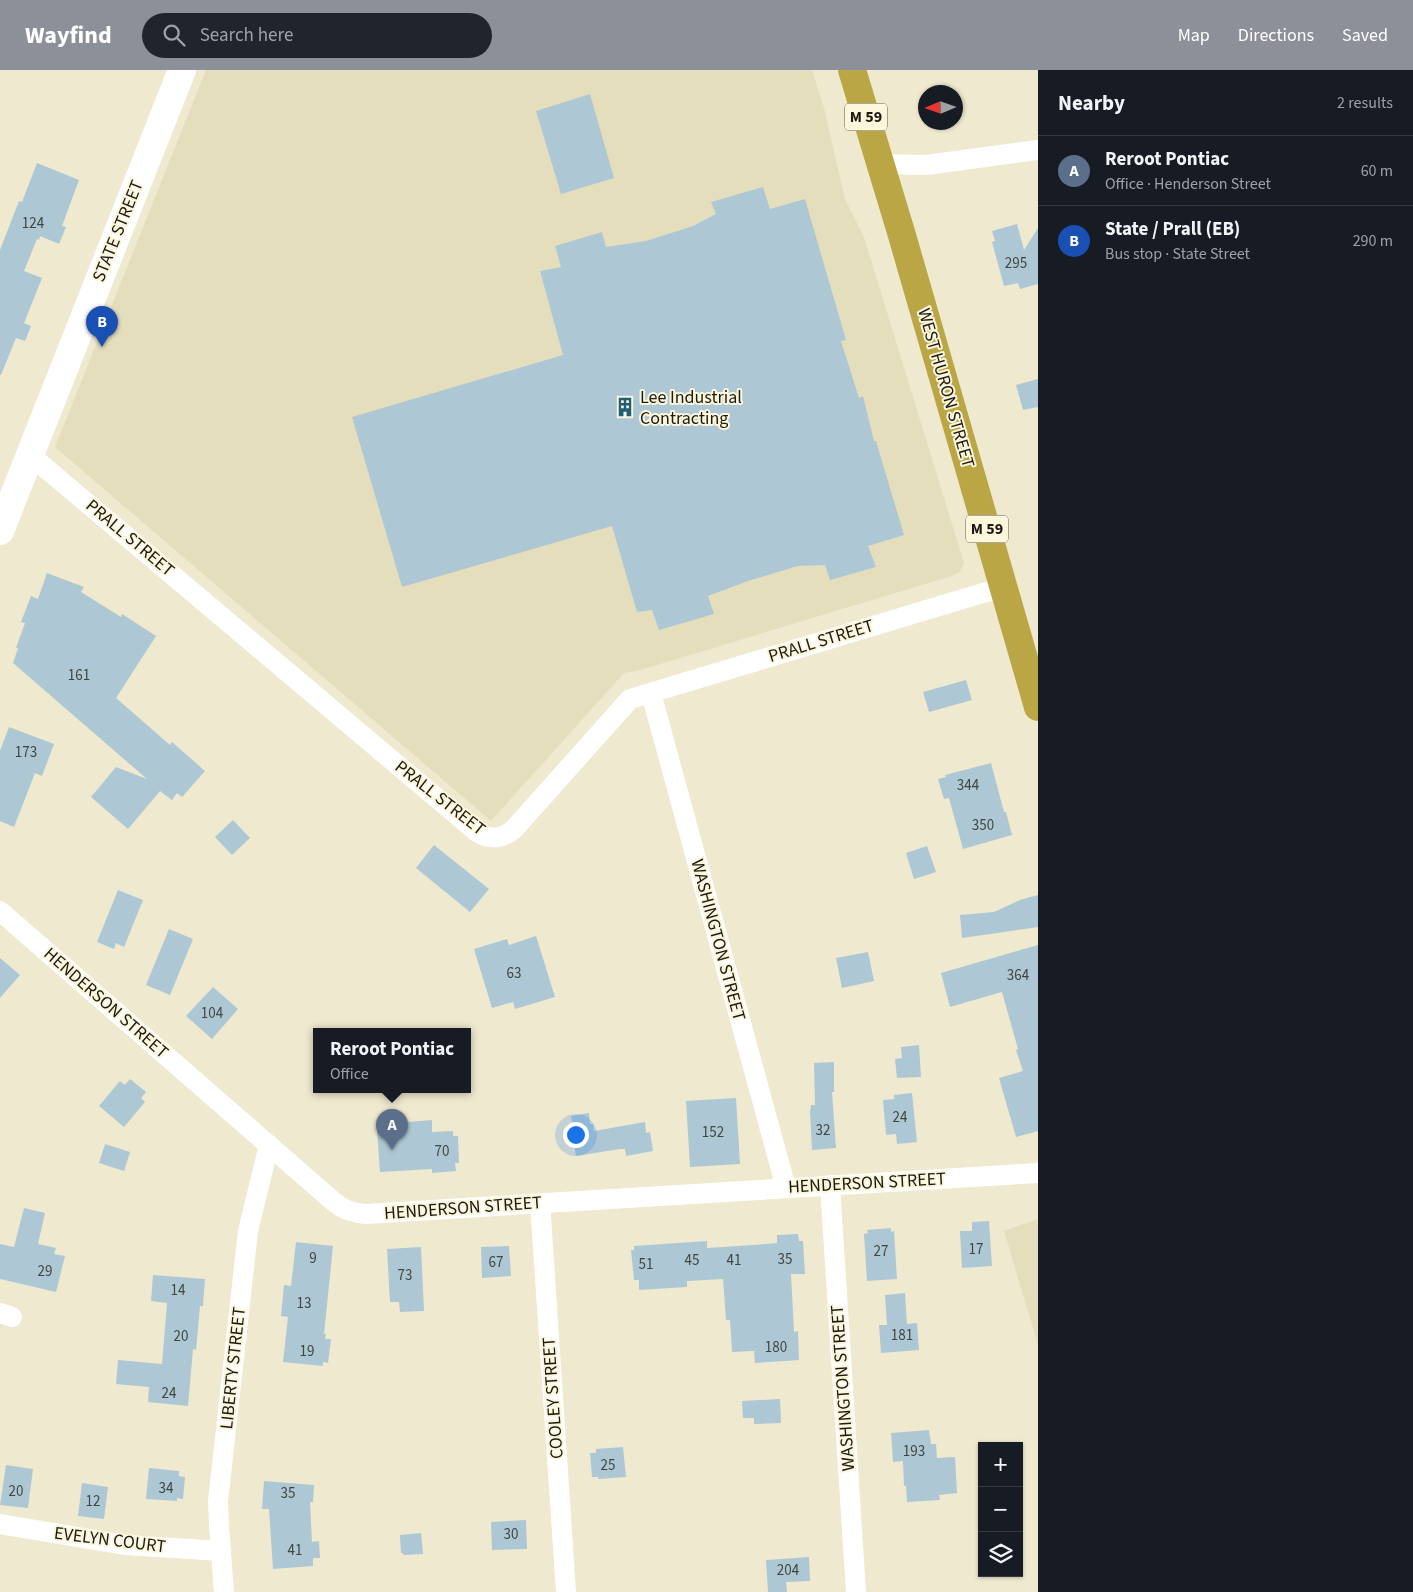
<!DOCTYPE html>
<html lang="en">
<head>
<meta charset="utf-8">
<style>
	:root { --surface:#171b24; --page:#20242c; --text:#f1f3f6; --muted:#9ea1a6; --line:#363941; --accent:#8c9099 }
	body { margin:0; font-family:"Source Sans 3",sans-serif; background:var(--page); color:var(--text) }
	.controls { position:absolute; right:15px; bottom:15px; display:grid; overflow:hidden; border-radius:0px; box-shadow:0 1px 4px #0004 }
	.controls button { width:45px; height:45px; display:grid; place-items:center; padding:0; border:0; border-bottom:1px solid var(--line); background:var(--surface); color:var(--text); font:25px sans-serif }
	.compass { position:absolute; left:918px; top:15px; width:45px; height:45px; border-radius:50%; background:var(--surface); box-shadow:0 1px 4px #0004; rotate:268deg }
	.you { position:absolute; left:575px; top:1064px; width:18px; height:18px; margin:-12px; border:4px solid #fff; border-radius:50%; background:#1a73e8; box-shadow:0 0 0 8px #1a73e833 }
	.badge { display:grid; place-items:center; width:32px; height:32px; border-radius:50%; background:var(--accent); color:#fff; font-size:16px; font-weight:700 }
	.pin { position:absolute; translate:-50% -41px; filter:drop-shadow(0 1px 2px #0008) }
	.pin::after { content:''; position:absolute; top:26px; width:18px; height:15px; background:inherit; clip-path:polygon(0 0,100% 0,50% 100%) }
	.popup { position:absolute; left:313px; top:958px; width:158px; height:65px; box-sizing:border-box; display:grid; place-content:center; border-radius:0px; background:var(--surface); filter:drop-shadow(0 1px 4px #0005); font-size:16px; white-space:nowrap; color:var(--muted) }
	.popup b { font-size:19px; color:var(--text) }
	.popup::after { content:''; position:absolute; left:50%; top:100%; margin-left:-10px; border:10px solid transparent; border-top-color:var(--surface) }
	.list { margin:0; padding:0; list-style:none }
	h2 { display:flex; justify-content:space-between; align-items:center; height:65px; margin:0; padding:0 20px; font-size:21px }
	h2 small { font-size:16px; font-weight:400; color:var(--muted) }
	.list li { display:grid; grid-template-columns:32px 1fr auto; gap:15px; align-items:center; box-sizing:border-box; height:70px; padding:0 20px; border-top:1px solid var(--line) }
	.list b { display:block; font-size:19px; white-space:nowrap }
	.list p { margin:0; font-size:16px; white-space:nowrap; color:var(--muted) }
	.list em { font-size:16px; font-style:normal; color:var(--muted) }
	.icon { flex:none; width:28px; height:28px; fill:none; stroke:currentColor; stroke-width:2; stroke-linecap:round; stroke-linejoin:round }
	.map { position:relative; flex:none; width:1038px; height:1522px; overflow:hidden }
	header { display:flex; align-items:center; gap:30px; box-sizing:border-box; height:70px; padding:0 25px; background:var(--accent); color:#fff }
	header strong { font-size:24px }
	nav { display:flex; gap:28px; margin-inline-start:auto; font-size:18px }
	.search { width:350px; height:45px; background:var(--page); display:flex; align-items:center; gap:12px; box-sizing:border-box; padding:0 18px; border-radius:28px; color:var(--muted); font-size:19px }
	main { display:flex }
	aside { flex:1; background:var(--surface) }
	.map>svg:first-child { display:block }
	.built { fill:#e5debd }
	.building { fill:#adc8d4 }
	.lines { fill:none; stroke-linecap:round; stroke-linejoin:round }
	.minor { stroke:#fff; stroke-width:20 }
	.secondary { stroke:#fff; stroke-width:28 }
	.trunk { stroke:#baa644; stroke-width:28 }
	.labels { text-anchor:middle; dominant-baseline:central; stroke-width:4; stroke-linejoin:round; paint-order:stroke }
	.number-label { font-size:15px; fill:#404642 }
	.shield { fill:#fcf6dd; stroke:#5f5c4e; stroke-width:1 }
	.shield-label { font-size:16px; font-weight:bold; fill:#1c1a11 }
	.street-label { font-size:18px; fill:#1c1a11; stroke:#fcf6dd }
	.poi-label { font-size:18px; fill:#1c1a11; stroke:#fcf6dd; text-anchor:start }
</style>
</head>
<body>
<header>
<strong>Wayfind</strong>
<div class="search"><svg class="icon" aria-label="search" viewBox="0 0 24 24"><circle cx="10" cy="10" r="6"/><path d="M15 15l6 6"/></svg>Search here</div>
<nav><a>Map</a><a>Directions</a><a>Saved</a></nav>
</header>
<main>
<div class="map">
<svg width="1038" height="1522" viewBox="0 0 1038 1522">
	<rect width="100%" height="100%" fill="#efe9d0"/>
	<g class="built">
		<path d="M 206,0 L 812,0 L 824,38 L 845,129 L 864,167 L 964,493 L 960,502 L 952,506 L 637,601 L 624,603 L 491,751 L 55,377 Z"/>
		<path d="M 1038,1149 L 1038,1275 L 1004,1161 Z"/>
	</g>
	<g class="building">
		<path d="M 590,24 L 614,108 L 561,124 L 536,41 Z"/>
		<path d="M 37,93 L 79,110 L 62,156 L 66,157 L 59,174 L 40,166 L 39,170 L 37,169 L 24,201 L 42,208 L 24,253 L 31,256 L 25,271 L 16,268 L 1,305 L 0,305 L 0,180 L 19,131 L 22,132 Z"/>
		<path d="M 763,117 L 770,139 L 805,129 L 846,270 L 841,271 L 859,328 L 863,326 L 874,371 L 876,371 L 904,465 L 868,476 L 876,497 L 830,510 L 825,495 L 798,496 L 748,511 L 708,526 L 714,544 L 659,560 L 652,540 L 637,542 L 612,456 L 402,517 L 352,347 L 563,285 L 540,201 L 561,197 L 555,176 L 602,162 L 606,177 L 646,171 L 693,156 L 716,144 L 711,132 Z"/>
		<path d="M 1017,154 L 1024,180 L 1038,158 L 1038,214 L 1020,219 L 1018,213 L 1004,216 L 992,172 L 995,171 L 992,161 Z"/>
		<path d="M 1038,309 L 1038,337 L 1023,340 L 1016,315 Z"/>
		<path d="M 47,503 L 84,517 L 81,522 L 121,547 L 122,544 L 156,566 L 116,628 L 170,675 L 172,672 L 205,701 L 182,727 L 177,723 L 172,730 L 160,721 L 128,759 L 91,727 L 116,697 L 147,709 L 13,593 L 18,578 L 16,578 L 25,553 L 21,552 L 31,526 L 38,529 Z"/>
		<path d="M 966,610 L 972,630 L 929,642 L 923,622 Z"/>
		<path d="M 9,657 L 54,674 L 42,706 L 35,703 L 14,757 L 0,751 L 0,681 Z"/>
		<path d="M 991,693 L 1004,742 L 1006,742 L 1012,765 L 963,779 L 949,728 L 944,729 L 938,709 L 946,707 L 945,705 Z"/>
		<path d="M 233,750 L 250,768 L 232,785 L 215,767 Z"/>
		<path d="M 434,775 L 489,819 L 470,842 L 416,798 Z"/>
		<path d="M 927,776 L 936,802 L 914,809 L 906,783 Z"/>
		<path d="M 118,820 L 143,830 L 124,877 L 116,873 L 114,879 L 97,872 Z"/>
		<path d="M 1038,825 L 1038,857 L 962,868 L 960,845 L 994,842 L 1020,830 Z"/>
		<path d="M 169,859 L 193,869 L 170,925 L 146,915 Z"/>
		<path d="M 536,866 L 555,927 L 515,939 L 513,932 L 492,938 L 474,879 L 507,869 L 509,875 Z"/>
		<path d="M 1038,875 L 1038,1061 L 1016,1067 L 999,1008 L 1023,1001 L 1016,980 L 1018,979 L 1002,922 L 950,937 L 941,903 Z"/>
		<path d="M 868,882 L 874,911 L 842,918 L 836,888 Z"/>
		<path d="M 0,888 L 20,905 L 0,928 Z"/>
		<path d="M 213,917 L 238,939 L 212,969 L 186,946 Z"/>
		<path d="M 919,975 L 921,1007 L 897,1008 L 895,989 L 902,988 L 901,977 Z"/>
		<path d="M 834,992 L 834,1022 L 832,1022 L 836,1078 L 812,1080 L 810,1042 L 811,1035 L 815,1035 L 814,993 Z"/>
		<path d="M 130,1009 L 146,1022 L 141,1028 L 145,1032 L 124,1057 L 99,1036 L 120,1011 L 125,1015 Z"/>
		<path d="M 912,1023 L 917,1072 L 897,1074 L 896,1064 L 886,1065 L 883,1030 L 894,1029 L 894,1025 Z"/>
		<path d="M 736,1028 L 740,1094 L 690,1097 L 686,1031 Z"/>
		<path d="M 589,1043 L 590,1054 L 593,1054 L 594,1061 L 645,1052 L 646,1063 L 650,1062 L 653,1081 L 626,1086 L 625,1079 L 620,1079 L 576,1086 L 571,1057 L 573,1057 L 571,1046 Z"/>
		<path d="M 432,1050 L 432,1062 L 453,1061 L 453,1066 L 458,1066 L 459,1093 L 455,1093 L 456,1101 L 432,1103 L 432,1099 L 380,1102 L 377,1060 L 385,1060 L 385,1054 Z"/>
		<path d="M 105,1074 L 130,1082 L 124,1101 L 99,1093 Z"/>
		<path d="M 24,1138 L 45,1143 L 38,1174 L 56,1178 L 54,1184 L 65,1186 L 56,1222 L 0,1209 L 0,1174 L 14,1177 Z"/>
		<path d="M 989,1151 L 992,1196 L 962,1198 L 960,1161 L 972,1161 L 972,1152 Z"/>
		<path d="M 891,1158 L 891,1162 L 894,1161 L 897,1209 L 867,1211 L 864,1164 L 868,1163 L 867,1160 Z"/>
		<path d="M 798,1164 L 799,1171 L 803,1171 L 805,1204 L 791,1204 L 794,1262 L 798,1261 L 799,1290 L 755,1293 L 754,1281 L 732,1282 L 730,1250 L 726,1250 L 723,1209 L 687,1211 L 687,1217 L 639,1220 L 639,1210 L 634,1210 L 631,1180 L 634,1180 L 634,1176 L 707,1171 L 707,1178 L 766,1174 L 777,1173 L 777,1165 Z"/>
		<path d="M 296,1172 L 333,1176 L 324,1264 L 326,1264 L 325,1269 L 331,1269 L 328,1293 L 323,1292 L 323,1296 L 283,1292 L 288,1247 L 281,1246 L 284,1215 L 291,1216 Z"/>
		<path d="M 509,1176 L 511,1206 L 482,1208 L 481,1177 Z"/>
		<path d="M 421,1177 L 424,1241 L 400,1242 L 399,1232 L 390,1232 L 387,1179 Z"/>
		<path d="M 153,1205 L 205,1209 L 203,1236 L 200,1236 L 196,1280 L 193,1279 L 188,1336 L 148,1332 L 149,1317 L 116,1314 L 118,1290 L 162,1294 L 167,1233 L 151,1231 Z"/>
		<path d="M 905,1223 L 907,1254 L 917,1253 L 919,1280 L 881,1283 L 879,1255 L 887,1255 L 885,1225 Z"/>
		<path d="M 780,1329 L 781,1353 L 754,1354 L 754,1348 L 743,1348 L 742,1331 Z"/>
		<path d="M 929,1360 L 931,1374 L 936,1374 L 937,1388 L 955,1387 L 957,1423 L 939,1425 L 940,1430 L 907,1432 L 906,1416 L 904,1416 L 903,1391 L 893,1392 L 891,1363 Z"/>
		<path d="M 623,1377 L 626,1407 L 598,1409 L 598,1407 L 592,1407 L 590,1383 L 596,1383 L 596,1379 Z"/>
		<path d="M 6,1395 L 33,1399 L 28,1438 L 0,1435 Z"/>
		<path d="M 149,1398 L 179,1401 L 179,1406 L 185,1407 L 183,1429 L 177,1428 L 177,1431 L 146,1429 Z"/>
		<path d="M 264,1411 L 314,1415 L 313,1432 L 310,1432 L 312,1472 L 319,1471 L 320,1488 L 313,1488 L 313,1496 L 273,1499 L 269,1439 L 262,1439 Z"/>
		<path d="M 82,1413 L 108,1417 L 104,1449 L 78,1446 Z"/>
		<path d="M 526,1450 L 527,1479 L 492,1480 L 491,1452 Z"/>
		<path d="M 421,1463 L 423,1484 L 403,1485 L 403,1483 L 401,1483 L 400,1465 Z"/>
		<path d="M 809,1487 L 810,1511 L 786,1512 L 787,1522 L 768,1522 L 766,1490 Z"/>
	</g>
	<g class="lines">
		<g class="minor">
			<path d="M 880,94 L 926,95 L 1038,80"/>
			<path d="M 30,385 L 477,762 C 489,770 503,769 514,759 L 630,629 L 1003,517"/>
			<path d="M 651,623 L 786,1118"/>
			<path d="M 0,841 L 334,1132 C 343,1140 353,1143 365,1144 L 1038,1103"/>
			<path d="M 830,1115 L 856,1522"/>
			<path d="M 540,1133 L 566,1522"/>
			<path d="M 0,1243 L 12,1247"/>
			<path d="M 0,1454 L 125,1475 L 221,1481"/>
			<path d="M 224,1522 L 219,1456 L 218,1431 L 248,1161 L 269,1075"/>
		</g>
		<path class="secondary" d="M 0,461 L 182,0"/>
		<path class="trunk" d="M 852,0 L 901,162 L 1038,637"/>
	</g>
	<defs>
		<symbol id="building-bare" viewBox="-9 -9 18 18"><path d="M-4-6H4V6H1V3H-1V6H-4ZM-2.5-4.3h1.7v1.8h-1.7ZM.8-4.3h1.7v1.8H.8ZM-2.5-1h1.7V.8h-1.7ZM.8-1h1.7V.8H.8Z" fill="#205f75" stroke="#fcf6dd" stroke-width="2.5" paint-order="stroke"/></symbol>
	</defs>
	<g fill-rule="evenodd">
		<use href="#building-bare" x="611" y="323" width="28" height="28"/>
	</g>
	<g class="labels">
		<g class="number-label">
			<text x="33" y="153">124</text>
			<text x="1016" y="193">295</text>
			<text x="79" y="605">161</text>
			<text x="26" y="682">173</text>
			<text x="968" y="715">344</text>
			<text x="983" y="755">350</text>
			<text x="514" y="903">63</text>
			<text x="1018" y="905">364</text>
			<text x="212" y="943">104</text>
			<text x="900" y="1047">24</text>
			<text x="823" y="1060">32</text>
			<text x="713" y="1062">152</text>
			<text x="442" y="1081">70</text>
			<text x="976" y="1179">17</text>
			<text x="881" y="1181">27</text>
			<text x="313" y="1188">9</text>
			<text x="785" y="1189">35</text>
			<text x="692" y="1190">45</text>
			<text x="734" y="1190">41</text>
			<text x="496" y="1192">67</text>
			<text x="646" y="1194">51</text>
			<text x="45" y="1201">29</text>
			<text x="405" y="1205">73</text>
			<text x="178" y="1220">14</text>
			<text x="304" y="1233">13</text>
			<text x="902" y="1265">181</text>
			<text x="181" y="1266">20</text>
			<text x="776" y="1277">180</text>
			<text x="307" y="1281">19</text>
			<text x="169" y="1323">24</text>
			<text x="914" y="1381">193</text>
			<text x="608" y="1395">25</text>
			<text x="166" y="1418">34</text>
			<text x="16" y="1421">20</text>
			<text x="288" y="1423">35</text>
			<text x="93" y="1431">12</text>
			<text x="511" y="1464">30</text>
			<text x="295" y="1480">41</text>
			<text x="788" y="1500">204</text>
		</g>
		<g class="shield">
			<rect x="845" y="33.5" width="42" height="27" rx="4"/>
			<rect x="966" y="445.5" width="42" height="27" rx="4"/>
		</g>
		<g class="shield-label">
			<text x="866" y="47">M 59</text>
			<text x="987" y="459">M 59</text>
		</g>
		<g class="street-label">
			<text transform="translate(118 161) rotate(-68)">STATE STREET</text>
			<text transform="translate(946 318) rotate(74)">WEST HURON STREET</text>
			<text transform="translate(130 468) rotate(40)">PRALL STREET</text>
			<text transform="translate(821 571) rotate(-17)">PRALL STREET</text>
			<text transform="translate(440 728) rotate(38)">PRALL STREET</text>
			<text transform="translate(718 870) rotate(75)">WASHINGTON STREET</text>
			<text transform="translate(106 933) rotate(41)">HENDERSON STREET</text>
			<text transform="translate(867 1113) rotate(-3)">HENDERSON STREET</text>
			<text transform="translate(463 1138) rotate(-4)">HENDERSON STREET</text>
			<text transform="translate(233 1298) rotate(-84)">LIBERTY STREET</text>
			<text transform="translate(843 1318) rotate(-94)">WASHINGTON STREET</text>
			<text transform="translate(553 1328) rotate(-94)">COOLEY STREET</text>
			<text transform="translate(110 1470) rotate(7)">EVELYN COURT</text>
		</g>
		<g class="poi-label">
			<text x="640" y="327">Lee Industrial<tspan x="640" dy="21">Contracting</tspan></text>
		</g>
	</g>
</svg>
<div class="controls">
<button>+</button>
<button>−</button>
<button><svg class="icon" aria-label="layers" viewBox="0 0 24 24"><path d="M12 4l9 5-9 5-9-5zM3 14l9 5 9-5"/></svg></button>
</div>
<svg class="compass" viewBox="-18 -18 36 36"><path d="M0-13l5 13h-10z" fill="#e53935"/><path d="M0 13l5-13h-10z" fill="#9ea1a6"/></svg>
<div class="you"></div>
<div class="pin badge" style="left:392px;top:1080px;background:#5c6f8a">A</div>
<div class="popup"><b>Reroot Pontiac</b>Office</div>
<div class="pin badge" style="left:102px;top:277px;background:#1a4fb4">B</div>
</div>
<aside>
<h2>Nearby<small>2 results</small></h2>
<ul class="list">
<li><span class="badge" style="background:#5c6f8a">A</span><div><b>Reroot Pontiac</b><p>Office · Henderson Street</p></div><em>60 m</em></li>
<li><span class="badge" style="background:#1a4fb4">B</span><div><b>State / Prall (EB)</b><p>Bus stop · State Street</p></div><em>290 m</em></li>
</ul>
</aside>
</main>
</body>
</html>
